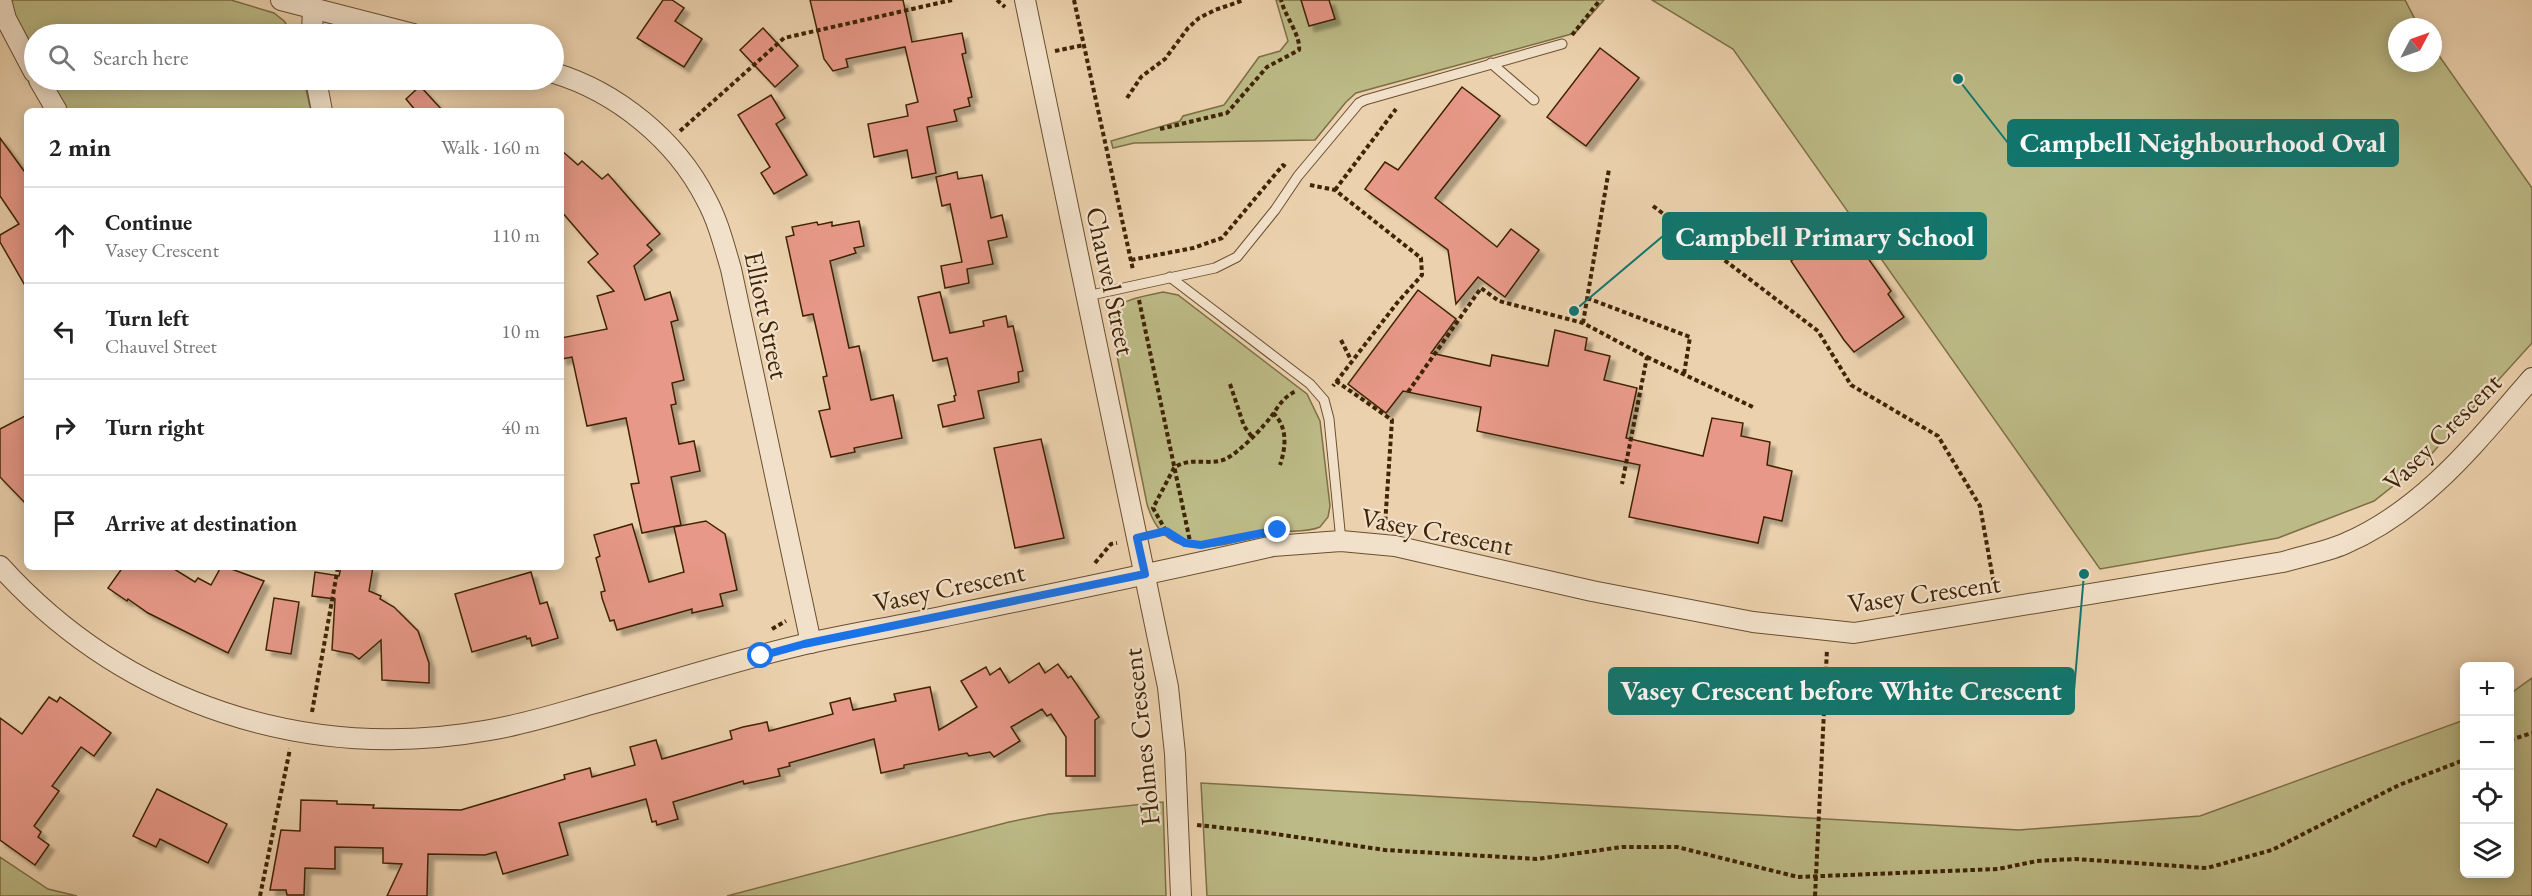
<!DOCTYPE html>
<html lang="en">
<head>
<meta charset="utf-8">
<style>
	:root { --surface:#fff; --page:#f6f6f6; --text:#222; --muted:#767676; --line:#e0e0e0 }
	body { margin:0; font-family:"EB Garamond",serif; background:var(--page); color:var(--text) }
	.controls { position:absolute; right:18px; bottom:18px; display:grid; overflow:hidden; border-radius:9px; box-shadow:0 3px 15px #0003 }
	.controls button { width:54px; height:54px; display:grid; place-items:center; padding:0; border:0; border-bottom:2px solid var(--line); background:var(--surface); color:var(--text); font:30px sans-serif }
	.compass { position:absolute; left:2388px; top:18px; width:54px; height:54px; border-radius:50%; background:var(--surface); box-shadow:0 3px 15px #0003; rotate:49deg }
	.stop { position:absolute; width:18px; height:18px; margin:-14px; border:4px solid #1a73e8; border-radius:50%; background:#fff }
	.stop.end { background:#1a73e8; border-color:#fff; box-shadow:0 2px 6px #0008 }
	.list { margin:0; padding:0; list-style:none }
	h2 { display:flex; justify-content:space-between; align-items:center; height:78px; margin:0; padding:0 24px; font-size:26px }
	h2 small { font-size:20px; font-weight:400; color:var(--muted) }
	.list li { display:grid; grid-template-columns:39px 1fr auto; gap:18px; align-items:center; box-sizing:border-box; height:96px; padding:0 24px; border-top:2px solid var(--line) }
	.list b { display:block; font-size:22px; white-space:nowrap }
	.list p { margin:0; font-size:20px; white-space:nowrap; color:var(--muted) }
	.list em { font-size:20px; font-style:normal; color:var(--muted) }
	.icon { flex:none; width:33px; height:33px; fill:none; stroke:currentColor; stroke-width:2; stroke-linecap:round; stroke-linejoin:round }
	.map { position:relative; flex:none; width:2532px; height:896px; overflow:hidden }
	.search { position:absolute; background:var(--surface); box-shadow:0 3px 15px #0003; left:24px; top:24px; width:540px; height:66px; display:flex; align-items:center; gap:15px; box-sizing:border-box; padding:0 21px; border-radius:33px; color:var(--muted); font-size:22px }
	.panel { position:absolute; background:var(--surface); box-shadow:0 3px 15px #0003; left:24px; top:108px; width:540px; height:462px; border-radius:9px }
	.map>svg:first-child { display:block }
	.green { fill:#bcba86; stroke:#7e6f46; stroke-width:1.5 }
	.building { fill:#e79888; stroke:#3f2406; stroke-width:1.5; filter:url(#shadow) }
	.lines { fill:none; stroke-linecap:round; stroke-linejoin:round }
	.lane-casing { stroke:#6a4f30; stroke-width:11 }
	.street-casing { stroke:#6a4f30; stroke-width:22 }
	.path { stroke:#3f2406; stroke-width:4; stroke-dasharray:4.5 3; stroke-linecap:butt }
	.lane { stroke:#f2e1ca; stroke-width:9 }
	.street { stroke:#f2e1ca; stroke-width:20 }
	.route { stroke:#1a73e8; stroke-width:8 }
	.labels { text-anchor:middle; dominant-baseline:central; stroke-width:4.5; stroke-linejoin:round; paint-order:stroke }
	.street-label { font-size:27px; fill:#3f2406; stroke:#f2e1ca }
	.leader { fill:none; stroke:#0f766e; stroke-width:2 }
	.callout-dot { fill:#0f766e; stroke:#f2e1ca; stroke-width:2 }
	.callout { fill:#0f766e; stroke:#0f766e; stroke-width:2 }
	.callout-label { font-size:28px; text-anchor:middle; font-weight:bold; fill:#fff }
</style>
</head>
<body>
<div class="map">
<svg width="2532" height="896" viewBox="0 0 2532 896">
	<defs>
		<filter id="shadow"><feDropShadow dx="5.5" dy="5.5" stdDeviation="1.5" flood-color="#0004"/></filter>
	</defs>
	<rect width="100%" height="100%" fill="#ebd1ad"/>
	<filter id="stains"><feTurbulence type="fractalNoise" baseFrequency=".00333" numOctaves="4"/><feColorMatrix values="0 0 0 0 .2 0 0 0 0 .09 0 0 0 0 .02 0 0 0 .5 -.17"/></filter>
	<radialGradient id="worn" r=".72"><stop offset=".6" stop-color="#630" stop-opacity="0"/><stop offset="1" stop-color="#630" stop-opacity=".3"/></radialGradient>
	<g class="green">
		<path d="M 11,0 L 231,0 L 274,13 L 284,21 L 293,34 L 34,34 L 34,50 L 15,15 Z"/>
		<path d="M 1276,0 L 1604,0 L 1575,33 L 1356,93 L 1346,102 L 1315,140 L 1134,143 L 1113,148 L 1111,141 L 1180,121 L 1183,116 L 1224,105 L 1259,57 L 1280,51 L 1288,41 Z"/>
		<path d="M 1652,0 L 2405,0 L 2419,27 L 2397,27 L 2397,63 L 2433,63 L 2433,47 L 2532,188 L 2532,343 L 2426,460 L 2374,501 L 2278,538 L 2100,569 L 1733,49 Z"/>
		<path d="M 51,80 L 304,80 L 311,111 L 68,111 Z"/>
		<path d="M 1163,292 L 1178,295 L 1307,394 L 1320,421 L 1330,506 L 1328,517 L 1320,527 C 1306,533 1288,530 1274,533 C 1225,543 1166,570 1147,504 L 1110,321 C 1114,298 1144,297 1163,292 Z"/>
		<path d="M 2532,678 L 2532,896 L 1207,896 L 1201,783 L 2019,830 L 2200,816 L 2464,720 L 2464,874 L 2510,874 L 2510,694 Z"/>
		<path d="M 1163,802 L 1166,896 L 727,896 L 1009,822 L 1049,814 Z"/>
		<path d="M 0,857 L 48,889 L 77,896 L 0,896 Z"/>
	</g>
	<g class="building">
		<path d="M 663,0 L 672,0 L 684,8 L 675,21 L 702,39 L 684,67 L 637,38 Z"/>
		<path d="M 810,0 L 903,0 L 912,42 L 962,33 L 966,53 L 962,54 L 972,97 L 968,98 L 970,106 L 954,110 L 957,121 L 927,127 L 936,173 L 912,178 L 907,150 L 874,157 L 868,124 L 908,116 L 906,105 L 918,102 L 905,47 L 846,59 L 848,67 L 833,71 L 824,59 Z"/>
		<path d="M 1301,0 L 1329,0 L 1335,19 L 1309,26 Z"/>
		<path d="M 763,28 L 798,66 L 775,87 L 740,50 Z"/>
		<path d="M 1600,48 L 1639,78 L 1586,146 L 1547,117 Z"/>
		<path d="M 420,86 L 443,111 L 416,111 L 406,99 Z"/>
		<path d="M 1462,87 L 1500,116 L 1435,198 L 1497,247 L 1511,229 L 1539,250 L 1505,297 L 1478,277 L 1456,304 L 1448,250 L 1365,189 L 1385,162 L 1398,170 Z"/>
		<path d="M 771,95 L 785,118 L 776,124 L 807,175 L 774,194 L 761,173 L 770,167 L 738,115 Z"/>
		<path d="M 0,138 L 27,175 L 27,289 L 0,242 L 0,235 L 19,224 L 0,196 Z"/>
		<path d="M 561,150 L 578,165 L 582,161 L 602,179 L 608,174 L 660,234 L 647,245 L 652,250 L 634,266 L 645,300 L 670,292 L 678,320 L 671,322 L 684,380 L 672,383 L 676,404 L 671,405 L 679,444 L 694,441 L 700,471 L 671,477 L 681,525 L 642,533 L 631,484 L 639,483 L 626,418 L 587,426 L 572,357 L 561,359 L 561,338 L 607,329 L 597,296 L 614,291 L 588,262 L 598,254 L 561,211 Z"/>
		<path d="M 957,172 L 958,179 L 982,175 L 991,218 L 1002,215 L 1007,237 L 988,241 L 993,264 L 967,269 L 969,283 L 945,288 L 941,266 L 962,262 L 950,204 L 942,206 L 936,177 Z"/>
		<path d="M 859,221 L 864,246 L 854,248 L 856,253 L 830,261 L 849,348 L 859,346 L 871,400 L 893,395 L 902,438 L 854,448 L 855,452 L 831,457 L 819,411 L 830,409 L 823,377 L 827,376 L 813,314 L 803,316 L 786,237 L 794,235 L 792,227 L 817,222 L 818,225 L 832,222 L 832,226 Z"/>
		<path d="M 1841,227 L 1847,236 L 1851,234 L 1891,291 L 1888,294 L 1904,317 L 1854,352 L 1844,340 L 1791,261 Z"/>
		<path d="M 1418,290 L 1456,319 L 1431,353 L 1490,366 L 1492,355 L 1548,366 L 1555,330 L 1587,338 L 1585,350 L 1610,356 L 1604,380 L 1637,388 L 1626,438 L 1703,456 L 1712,418 L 1743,423 L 1741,436 L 1770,442 L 1767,465 L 1792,471 L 1782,521 L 1764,517 L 1758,543 L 1629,517 L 1640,465 L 1477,431 L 1481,407 L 1403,391 L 1386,413 L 1348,384 Z"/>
		<path d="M 940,292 L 950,333 L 984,326 L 983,321 L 1006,316 L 1008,327 L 1013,326 L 1023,371 L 1018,372 L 1019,382 L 978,391 L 984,418 L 943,427 L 938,405 L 955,401 L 954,396 L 956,395 L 947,358 L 933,361 L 918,297 Z"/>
		<path d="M 27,415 L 27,505 L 0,477 L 0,429 Z"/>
		<path d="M 1041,439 L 1064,538 L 1015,548 L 994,448 Z"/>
		<path d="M 706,521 L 725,534 L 737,590 L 720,594 L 723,606 L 692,613 L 692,609 L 617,630 L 614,620 L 610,621 L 602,598 L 601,592 L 605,591 L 596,558 L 600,556 L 594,535 L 632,524 L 649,582 L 684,572 L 674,527 Z"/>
		<path d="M 123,567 L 171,567 L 195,582 L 198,578 L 211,585 L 221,567 L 226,567 L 264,581 L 228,653 L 148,613 L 128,599 L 127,601 L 108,588 Z"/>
		<path d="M 341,567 L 373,567 L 369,591 L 381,596 L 380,599 L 394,607 L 418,631 L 429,663 L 429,683 L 382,680 L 381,640 L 359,659 L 352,654 L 332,650 L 335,599 L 312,596 L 315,572 L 339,576 Z"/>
		<path d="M 531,572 L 540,604 L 547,602 L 558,638 L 532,646 L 530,638 L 527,639 L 526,636 L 472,652 L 455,594 Z"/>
		<path d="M 274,598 L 299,602 L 291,654 L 266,650 Z"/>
		<path d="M 1039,663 L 1045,673 L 1058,664 L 1068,678 L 1071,676 L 1099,717 L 1095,720 L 1095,776 L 1066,776 L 1066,737 L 1051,714 L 1047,716 L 1042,709 L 1011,727 L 1020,741 L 994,757 L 990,752 L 969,756 L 967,753 L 904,765 L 904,768 L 881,773 L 874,739 L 789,763 L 790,766 L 778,769 L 780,776 L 744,784 L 743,781 L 673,802 L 678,819 L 657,825 L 656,821 L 652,822 L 646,799 L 559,823 L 568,855 L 503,874 L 496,852 L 485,855 L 428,854 L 427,896 L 387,896 L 402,864 L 383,863 L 383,848 L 335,847 L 335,869 L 305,868 L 304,895 L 287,895 L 286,890 L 270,890 L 281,830 L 300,831 L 301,800 L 337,801 L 337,804 L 374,805 L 373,808 L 461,810 L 565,779 L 564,775 L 590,768 L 592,777 L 635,765 L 630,747 L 656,740 L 662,759 L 732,739 L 730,731 L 743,727 L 767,722 L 769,731 L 833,714 L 830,703 L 850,698 L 853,710 L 896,701 L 894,694 L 930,687 L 939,730 L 977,707 L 961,681 L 986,667 L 990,675 L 1000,668 L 1009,683 Z"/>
		<path d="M 49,697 L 57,702 L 60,697 L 111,733 L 94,756 L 81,747 L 52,786 L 59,791 L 34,826 L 41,832 L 38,837 L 49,845 L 35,865 L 0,840 L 0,718 L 22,734 Z"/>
		<path d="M 157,789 L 227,824 L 208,863 L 160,839 L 156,847 L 133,836 Z"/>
	</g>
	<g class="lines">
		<defs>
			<g id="lane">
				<path d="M 1491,63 L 1534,100"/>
				<path d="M 1170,277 L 1310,384 L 1324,400 L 1329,419 L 1341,541"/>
				<path d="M 1087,296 L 1215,268 L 1237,257 L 1275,210 L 1298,176 L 1359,103 L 1365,100 L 1562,44"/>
			</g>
			<g id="street">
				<path d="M 1,0 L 6,19 L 34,72"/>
				<path d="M 281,0 L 413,34"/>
				<path d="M 1025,0 L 1168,687 L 1175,754 L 1181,896"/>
				<path d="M 312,34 L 313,8"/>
				<path d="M 554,73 C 617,92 676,140 706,199 C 718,221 724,245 731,269 L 811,643"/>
				<path d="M 39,80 L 57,111"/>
				<path d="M 316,80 L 322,111"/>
				<path d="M 0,566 C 126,705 307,763 490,730 C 526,724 560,713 595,703 C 662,684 729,662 797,646 C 842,635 889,628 936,618 C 1048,595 1161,572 1273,546 L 1341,541 L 1395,546 L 1592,591 L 1753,622 L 1854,633 L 2283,562 C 2303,556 2325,552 2344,544 C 2424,510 2476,442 2532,378"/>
			</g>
		</defs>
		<use href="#lane" class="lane-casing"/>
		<use href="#street" class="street-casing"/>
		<g class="path">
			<path d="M 997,0 L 1005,7"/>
			<path d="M 1074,0 L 1133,270"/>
			<path d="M 1572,35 L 1600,0"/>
			<path d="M 1055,51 L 1084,45"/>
			<path d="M 1127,98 L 1141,77 L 1165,59 L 1188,28 L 1199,18 L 1215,10 L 1244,0"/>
			<path d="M 1160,129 L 1227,113 L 1267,67 L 1299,50 C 1301,36 1285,16 1281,0"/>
			<path d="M 680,131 L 784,38 L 952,0"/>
			<path d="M 1310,185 L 1335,190 L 1421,258 L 1422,275 L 1397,303 L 1333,386"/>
			<path d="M 1335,190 L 1396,109"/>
			<path d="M 1653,206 L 1818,331 L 1851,385 L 1938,436 L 1980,506 L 1995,590"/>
			<path d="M 1131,260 L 1193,248 L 1222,238 L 1283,165 L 1287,168"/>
			<path d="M 1587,298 L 1690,337 L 1684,374"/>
			<path d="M 1139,300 L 1191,546"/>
			<path d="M 1583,323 L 1609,169"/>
			<path d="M 1341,340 L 1351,360"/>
			<path d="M 1647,357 L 1755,408"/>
			<path d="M 1336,381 L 1392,420 L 1385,525"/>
			<path d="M 1230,384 L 1244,426 L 1252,437"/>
			<path d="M 1408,392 L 1481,288 L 1499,301 L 1583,323 L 1647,357 L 1622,484"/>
			<path d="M 1273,413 C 1288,427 1286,447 1280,465"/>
			<path d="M 1166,531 L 1153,508 L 1174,468 C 1190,455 1213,468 1229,457 C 1238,452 1257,434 1264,425 C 1276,413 1279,399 1296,391"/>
			<path d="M 1157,533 L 1166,531 L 1175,538 L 1187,543"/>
			<path d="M 1095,563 L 1111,544 L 1117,543"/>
			<path d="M 772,629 L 786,621"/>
			<path d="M 312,712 L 338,567"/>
			<path d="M 2510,740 L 2532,733"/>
			<path d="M 1197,825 L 1262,832 L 1385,850 L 1537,859 L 1622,847 L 1677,847 L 1798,877 L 1998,869 L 2037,861 L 2075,859 L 2207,868 L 2272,850 L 2399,785 L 2464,760"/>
			<path d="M 260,896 L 290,749"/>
			<path d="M 1815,896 L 1827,649"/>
		</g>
		<use href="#lane" class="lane"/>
		<use href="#street" class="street"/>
	</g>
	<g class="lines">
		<path class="route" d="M 761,656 L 804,644 L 1145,574 L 1137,538 L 1166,531 L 1185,543 L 1201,545 L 1278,530"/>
	</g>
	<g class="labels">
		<g class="street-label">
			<text transform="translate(1111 281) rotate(78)">Chauvel Street</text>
			<text transform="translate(767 315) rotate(78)">Elliott Street</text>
			<text transform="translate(2442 432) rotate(-45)">Vasey Crescent</text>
			<text transform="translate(1437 531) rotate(11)">Vasey Crescent</text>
			<text transform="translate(949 587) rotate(-12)">Vasey Crescent</text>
			<text transform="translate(1924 593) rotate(-8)">Vasey Crescent</text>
			<text transform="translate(1141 737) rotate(-96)">Holmes Crescent</text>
		</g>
	</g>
	<path class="leader" d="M1958 79L2008 143M1574 311L1663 236M2084 574L2074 691"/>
	<g class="callout-dot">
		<circle cx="1958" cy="79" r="6"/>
		<circle cx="1574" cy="311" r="6"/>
		<circle cx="2084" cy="574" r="6"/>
	</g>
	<g class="callout">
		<rect x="2008" y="120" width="390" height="46" rx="6"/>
		<rect x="1663" y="213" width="323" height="46" rx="6"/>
		<rect x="1609" y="668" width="465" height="46" rx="6"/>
	</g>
	<g class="callout-label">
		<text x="2203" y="152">Campbell Neighbourhood Oval</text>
		<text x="1825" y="246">Campbell Primary School</text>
		<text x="1841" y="700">Vasey Crescent before White Crescent</text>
	</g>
	<rect width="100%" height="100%" filter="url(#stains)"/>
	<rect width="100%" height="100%" fill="url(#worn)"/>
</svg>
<div class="controls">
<button>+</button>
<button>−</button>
<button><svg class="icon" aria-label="locate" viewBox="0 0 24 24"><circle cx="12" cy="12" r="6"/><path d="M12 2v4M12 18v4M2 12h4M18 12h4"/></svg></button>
<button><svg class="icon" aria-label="layers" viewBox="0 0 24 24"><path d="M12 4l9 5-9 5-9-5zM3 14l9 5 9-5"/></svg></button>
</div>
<svg class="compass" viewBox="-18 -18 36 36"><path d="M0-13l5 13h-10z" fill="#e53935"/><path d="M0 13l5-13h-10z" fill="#767676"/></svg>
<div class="stop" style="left:761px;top:656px"></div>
<div class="stop end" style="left:1278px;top:530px"></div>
<div class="search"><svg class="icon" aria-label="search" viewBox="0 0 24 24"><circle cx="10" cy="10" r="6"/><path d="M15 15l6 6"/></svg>Search here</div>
<section class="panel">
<h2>2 min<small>Walk · 160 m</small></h2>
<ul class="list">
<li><svg class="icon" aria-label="ahead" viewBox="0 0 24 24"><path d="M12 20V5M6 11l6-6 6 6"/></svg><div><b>Continue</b><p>Vasey Crescent</p></div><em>110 m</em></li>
<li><svg class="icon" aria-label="left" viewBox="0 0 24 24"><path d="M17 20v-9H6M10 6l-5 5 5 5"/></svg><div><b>Turn left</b><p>Chauvel Street</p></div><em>10 m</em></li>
<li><svg class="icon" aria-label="right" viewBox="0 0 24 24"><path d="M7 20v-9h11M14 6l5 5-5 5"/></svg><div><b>Turn right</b></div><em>40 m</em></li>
<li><svg class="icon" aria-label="arrive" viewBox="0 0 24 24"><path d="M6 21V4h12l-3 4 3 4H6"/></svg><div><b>Arrive at destination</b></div></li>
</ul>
</section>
</div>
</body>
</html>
